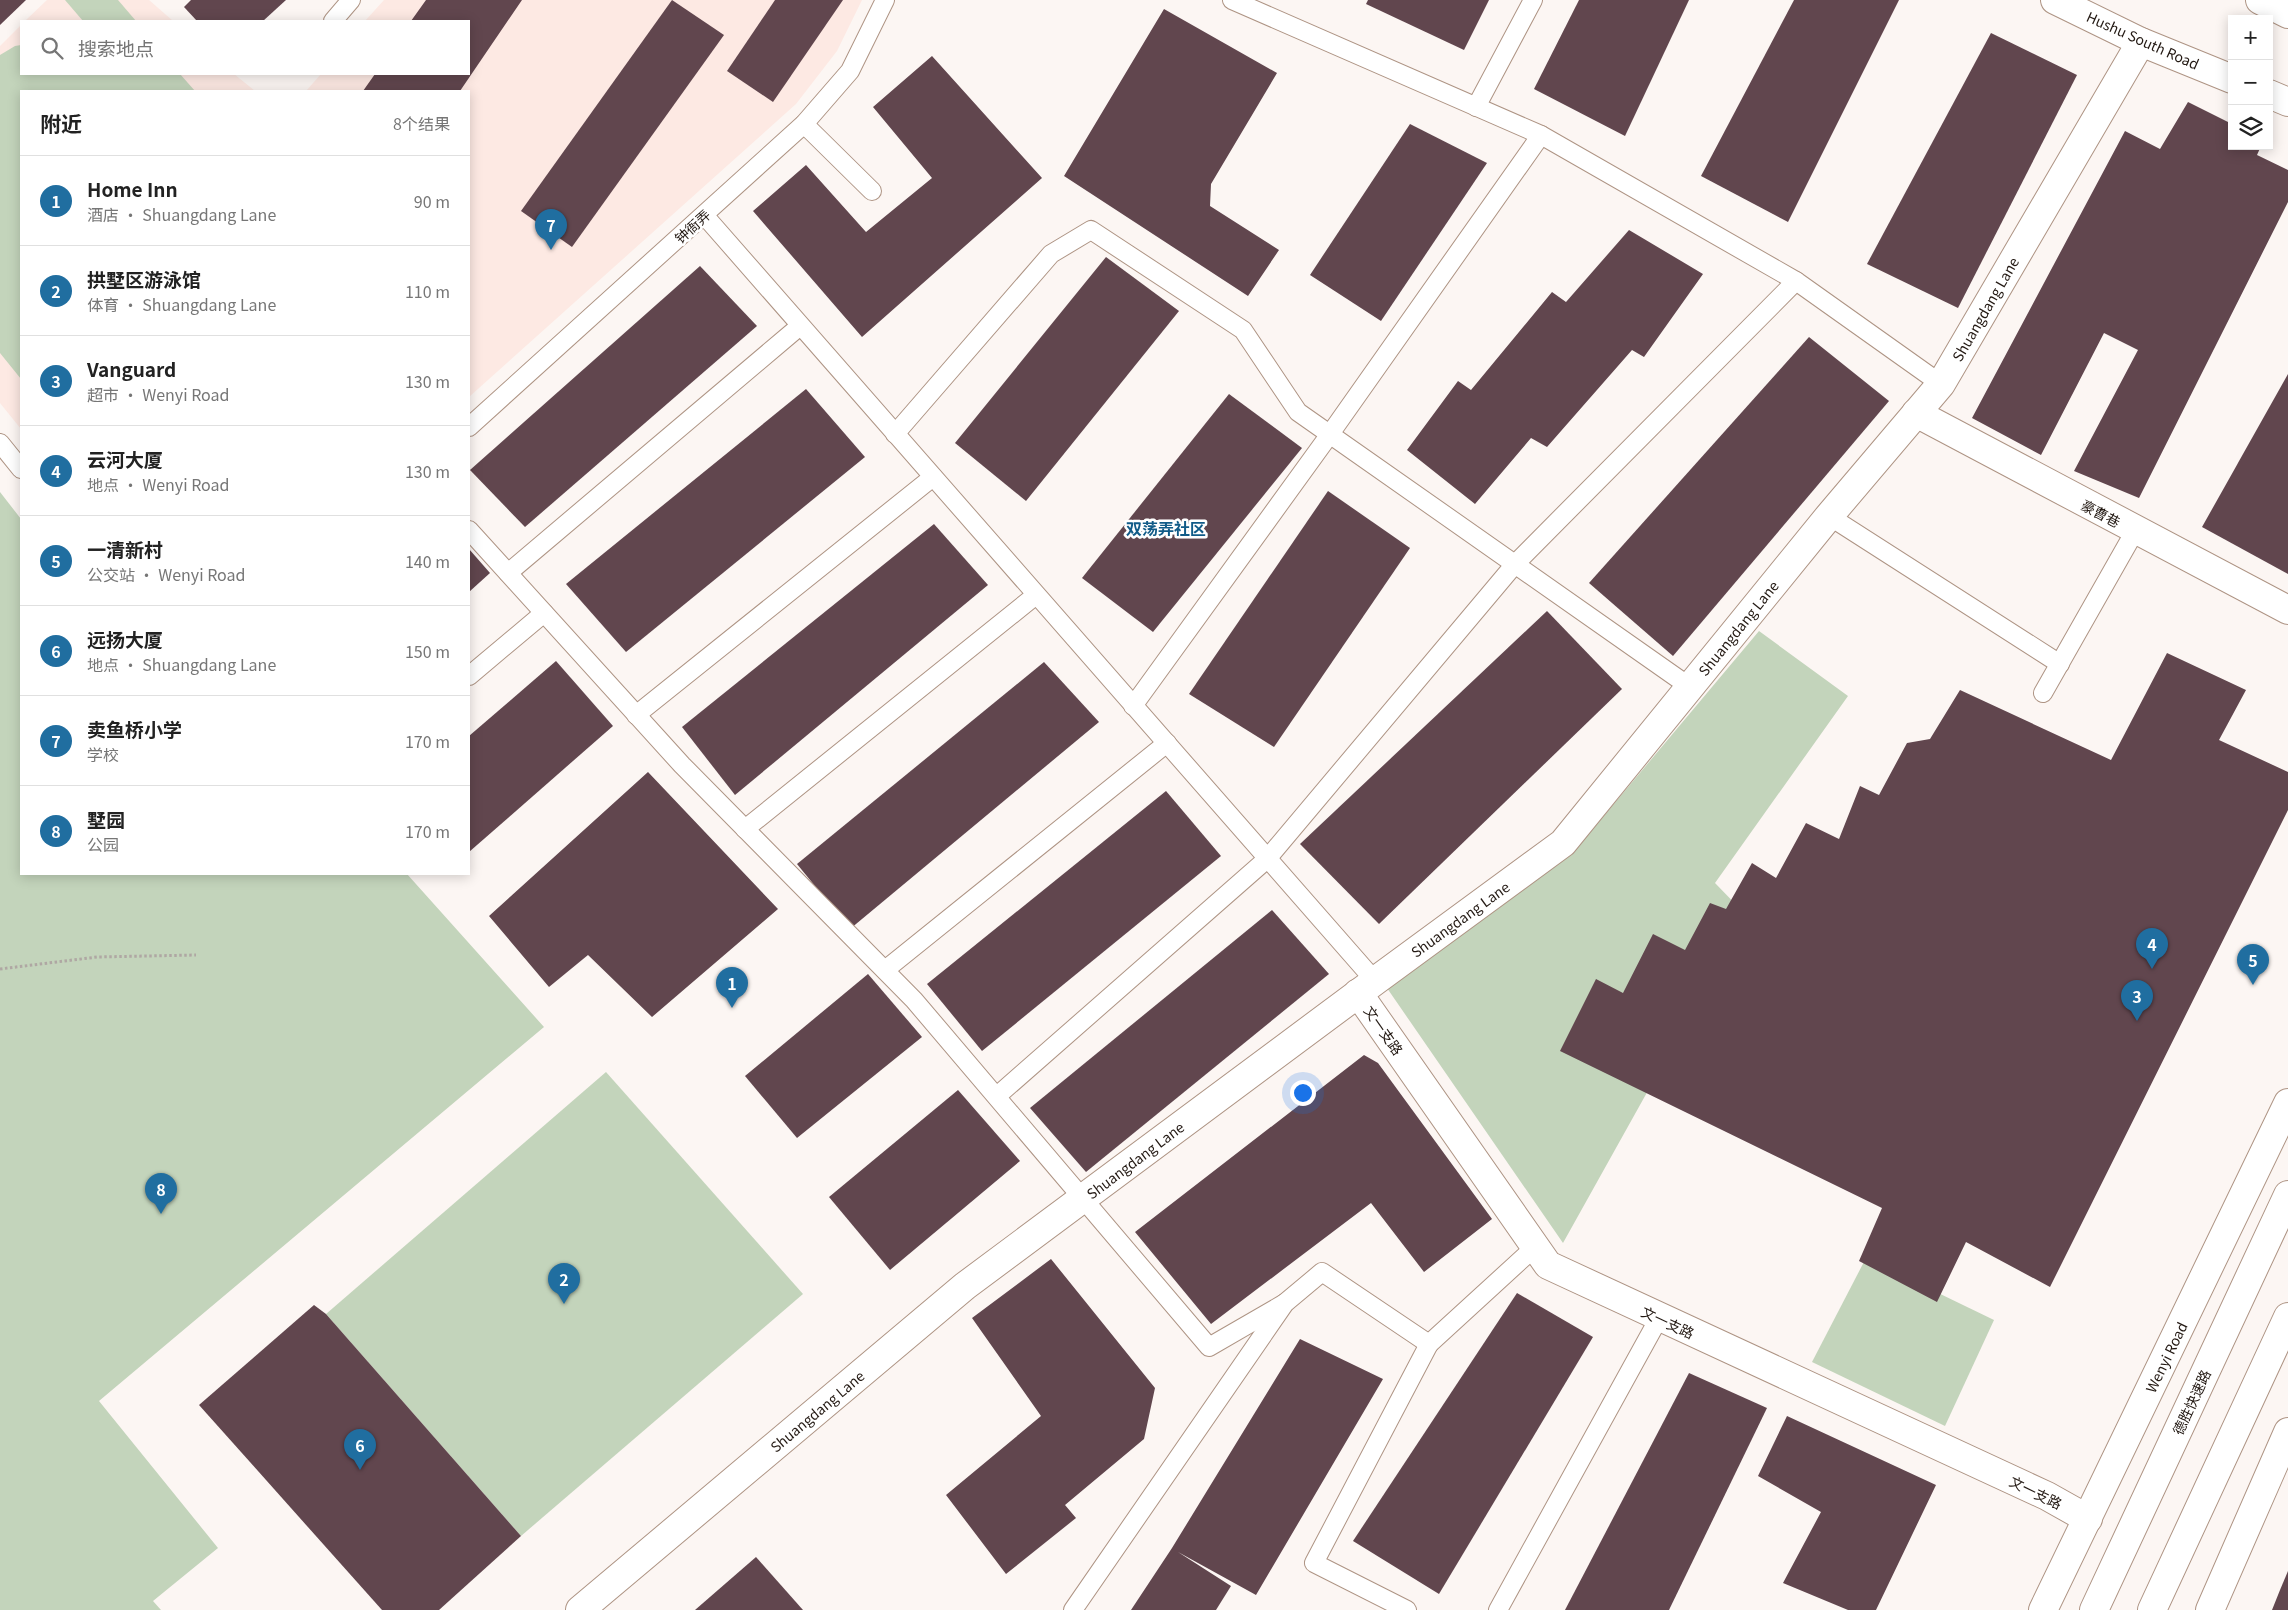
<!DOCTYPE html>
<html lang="zh">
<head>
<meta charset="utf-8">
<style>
	:root { --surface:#fff; --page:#f2f2f2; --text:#222; --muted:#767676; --line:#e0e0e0; --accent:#206ea0 }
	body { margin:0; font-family:Georgia,"Noto Sans SC",serif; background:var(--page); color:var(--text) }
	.controls { position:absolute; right:15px; top:15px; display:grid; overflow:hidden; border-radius:0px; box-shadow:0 2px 12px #0003 }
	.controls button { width:45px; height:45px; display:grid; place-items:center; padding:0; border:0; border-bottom:1px solid var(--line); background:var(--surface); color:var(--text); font:25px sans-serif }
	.you { position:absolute; left:1302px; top:1092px; width:18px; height:18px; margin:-12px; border:4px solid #fff; border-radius:50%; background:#1a73e8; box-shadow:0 0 0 8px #1a73e833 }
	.badge { display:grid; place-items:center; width:32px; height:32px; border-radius:50%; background:var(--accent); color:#fff; font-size:16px; font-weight:700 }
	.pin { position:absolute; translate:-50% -41px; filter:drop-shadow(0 1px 2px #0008) }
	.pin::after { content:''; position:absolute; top:26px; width:18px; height:15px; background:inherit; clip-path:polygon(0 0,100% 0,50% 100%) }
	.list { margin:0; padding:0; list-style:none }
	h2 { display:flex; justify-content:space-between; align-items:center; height:65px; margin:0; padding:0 20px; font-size:21px }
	h2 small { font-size:16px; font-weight:400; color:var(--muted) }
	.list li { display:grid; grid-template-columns:32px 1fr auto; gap:15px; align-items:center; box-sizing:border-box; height:90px; padding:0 20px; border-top:1px solid var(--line) }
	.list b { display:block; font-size:19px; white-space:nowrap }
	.list p { margin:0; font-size:16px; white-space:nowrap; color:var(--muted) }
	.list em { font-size:16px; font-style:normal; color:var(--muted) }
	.icon { flex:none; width:28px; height:28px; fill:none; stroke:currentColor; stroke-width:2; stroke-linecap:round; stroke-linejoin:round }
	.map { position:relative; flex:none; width:2288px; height:1610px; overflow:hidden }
	.search { position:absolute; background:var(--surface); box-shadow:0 2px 12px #0003; left:20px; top:20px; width:450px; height:55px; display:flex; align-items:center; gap:12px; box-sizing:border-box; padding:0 18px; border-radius:0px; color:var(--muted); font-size:19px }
	.panel { position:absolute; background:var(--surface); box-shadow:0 2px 12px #0003; left:20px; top:90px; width:450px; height:785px; border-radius:0px }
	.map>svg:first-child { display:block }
	.education { fill:#fde9e3 }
	.green { fill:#c3d4bb }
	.building { fill:#61464e }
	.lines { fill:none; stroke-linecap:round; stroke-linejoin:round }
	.lane-casing { stroke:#ae9484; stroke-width:20 }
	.street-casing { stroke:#ae9484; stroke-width:30 }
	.secondary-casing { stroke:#ae9484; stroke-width:30 }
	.primary-casing { stroke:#ae9484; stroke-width:30 }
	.highway-casing { stroke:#ae9484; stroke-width:30 }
	.path { stroke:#afa7a3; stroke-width:3; stroke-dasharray:2.5 2.5; stroke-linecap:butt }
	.lane { stroke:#fff; stroke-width:18 }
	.street { stroke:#fff; stroke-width:28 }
	.secondary { stroke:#fff; stroke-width:28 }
	.primary { stroke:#fff; stroke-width:28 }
	.highway { stroke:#fff; stroke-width:28 }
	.labels { text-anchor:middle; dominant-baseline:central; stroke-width:5; stroke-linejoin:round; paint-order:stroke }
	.street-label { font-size:14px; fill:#231913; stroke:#fff }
	.quarter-label { font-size:16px; font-weight:bold; fill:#115b88; stroke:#fff }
</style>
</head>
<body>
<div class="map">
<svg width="2288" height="1610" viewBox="0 0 2288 1610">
	<rect width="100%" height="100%" fill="#fcf6f3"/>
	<g class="education">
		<path d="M 47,0 L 149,0 L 173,21 L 25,21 Z"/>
		<path d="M 384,0 L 862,0 L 837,51 L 796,104 L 469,397 L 469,91 L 306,91 L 321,74 L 469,74 L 469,21 L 365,21 Z"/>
		<path d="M 21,25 L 21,74 L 234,74 L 255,91 L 21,91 L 21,429 L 0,403 L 0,46 Z"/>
	</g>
	<g class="green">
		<path d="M 65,0 L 118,0 L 136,21 L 83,21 Z"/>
		<path d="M 21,45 L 21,74 L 180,74 L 195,91 L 21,91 L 21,379 L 0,353 L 0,55 L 15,46 Z"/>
		<path d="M 0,492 L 21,519 L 21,874 L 407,874 L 544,1027 L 99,1401 L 218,1548 L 153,1601 L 161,1610 L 0,1610 Z"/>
		<path d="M 1759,631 L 1848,696 L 1715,883 L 1746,915 L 1563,1243 L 1378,975 L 1571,855 Z"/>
		<path d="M 606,1072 L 803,1294 L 521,1536 L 326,1314 Z"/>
		<path d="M 1866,1258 L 1994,1320 L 1945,1426 L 1812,1362 Z"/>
	</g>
	<g class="building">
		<path d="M 0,0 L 26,0 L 0,25 Z"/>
		<path d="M 191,0 L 286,0 L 263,21 L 197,21 L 184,7 Z"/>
		<path d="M 426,0 L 522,0 L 460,91 L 363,91 L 375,74 L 469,74 L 469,21 L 411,21 Z"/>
		<path d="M 672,0 L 724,35 L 572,247 L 521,211 Z"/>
		<path d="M 775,0 L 843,0 L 773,102 L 727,71 Z"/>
		<path d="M 1368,0 L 1489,0 L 1464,50 L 1366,4 Z"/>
		<path d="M 1579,0 L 1689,0 L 1625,136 L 1534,89 Z"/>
		<path d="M 1794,0 L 1899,0 L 1788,222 L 1701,176 Z"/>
		<path d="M 1164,9 L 1277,73 L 1211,184 L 1210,206 L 1279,250 L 1248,296 L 1064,176 Z"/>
		<path d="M 1991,33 L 2077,75 L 1958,308 L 1867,264 Z"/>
		<path d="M 932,56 L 1042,178 L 862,337 L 753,211 L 806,165 L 866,232 L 932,178 L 873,107 Z"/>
		<path d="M 2188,102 L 2232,124 L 2232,146 L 2261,146 L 2257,155 L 2288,170 L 2288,202 L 2139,498 L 2074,471 L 2138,350 L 2104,333 L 2041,455 L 1972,418 L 2125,131 L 2160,149 Z"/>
		<path d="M 1410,124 L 1487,163 L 1381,321 L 1310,275 Z"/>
		<path d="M 1629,230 L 1703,274 L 1644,357 L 1632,350 L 1547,447 L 1531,438 L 1475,504 L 1407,450 L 1458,381 L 1471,390 L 1552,292 L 1566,302 Z"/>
		<path d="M 1106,257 L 1179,311 L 1026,501 L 955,443 Z"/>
		<path d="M 700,266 L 757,326 L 525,527 L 470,470 Z"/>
		<path d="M 1809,337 L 1889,401 L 1673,656 L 1589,583 Z"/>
		<path d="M 2288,374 L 2288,574 L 2202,527 Z"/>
		<path d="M 806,389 L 865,457 L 626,652 L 566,584 Z"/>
		<path d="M 1229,394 L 1302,448 L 1153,632 L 1082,578 Z"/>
		<path d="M 1328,491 L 1410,548 L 1274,747 L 1189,694 Z"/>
		<path d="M 934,524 L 988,585 L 735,795 L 682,727 Z"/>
		<path d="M 469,549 L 490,573 L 469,592 Z"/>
		<path d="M 1547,611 L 1622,689 L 1379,924 L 1300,844 Z"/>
		<path d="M 2167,653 L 2246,690 L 2219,740 L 2288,772 L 2288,810 L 2050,1287 L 1966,1242 L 1937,1302 L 1859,1261 L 1882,1208 L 1560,1051 L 1596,979 L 1623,993 L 1653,934 L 1685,950 L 1710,903 L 1726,909 L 1752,863 L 1776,878 L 1806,823 L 1839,839 L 1860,786 L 1879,795 L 1907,743 L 1930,739 L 1960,690 L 2111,760 Z"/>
		<path d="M 556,661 L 613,726 L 469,852 L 469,736 Z"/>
		<path d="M 1044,662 L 1099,722 L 850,929 L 797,864 Z"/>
		<path d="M 648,772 L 778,909 L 652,1017 L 588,955 L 549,987 L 489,916 Z"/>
		<path d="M 1166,791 L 1221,856 L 982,1051 L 927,984 Z"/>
		<path d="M 1272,910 L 1329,974 L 1086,1172 L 1030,1108 Z"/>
		<path d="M 868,974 L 922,1037 L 797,1138 L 745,1076 Z"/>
		<path d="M 1364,1055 L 1378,1063 L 1492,1219 L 1424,1272 L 1371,1203 L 1211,1324 L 1135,1232 Z"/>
		<path d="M 958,1090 L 1020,1161 L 890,1270 L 829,1197 Z"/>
		<path d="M 1051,1259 L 1155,1388 L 1144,1439 L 1065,1505 L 1076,1518 L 1006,1574 L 946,1495 L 1041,1416 L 972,1318 Z"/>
		<path d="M 1517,1293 L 1593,1337 L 1439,1594 L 1353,1541 Z"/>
		<path d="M 314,1305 L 326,1314 L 521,1536 L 439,1610 L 382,1610 L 199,1405 Z"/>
		<path d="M 1300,1339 L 1383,1379 L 1256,1595 L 1178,1552 L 1231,1586 L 1216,1610 L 1131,1610 L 1172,1548 Z"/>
		<path d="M 1689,1373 L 1767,1408 L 1669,1610 L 1565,1610 Z"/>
		<path d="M 1787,1416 L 1936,1485 L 1876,1610 L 1848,1610 L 1783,1583 L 1821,1512 L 1758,1476 Z"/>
		<path d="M 756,1557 L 803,1610 L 695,1610 Z"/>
		<path d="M 2288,1571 L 2288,1610 L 2272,1610 L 2280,1590 Z"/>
	</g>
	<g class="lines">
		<defs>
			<g id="lane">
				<path d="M 1232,0 L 1541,135 L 1796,281 L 1941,384"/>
				<path d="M 333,21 L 351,0"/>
				<path d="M 1476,107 L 1533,0"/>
				<path d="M 804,124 L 872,191"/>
				<path d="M 704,215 L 1375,981"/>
				<path d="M 469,427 L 804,124 L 850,71 L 885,0"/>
				<path d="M 895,434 L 1051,254 L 1091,230 L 1243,330 L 1298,412 L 1690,687"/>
				<path d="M 0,443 L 21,469"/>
				<path d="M 1829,516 L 2060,664"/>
				<path d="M 469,530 L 682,765 L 914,1000 L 1209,1347 L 1285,1303"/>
				<path d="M 508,573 L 800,326"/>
				<path d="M 469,676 L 544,613"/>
				<path d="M 2043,693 L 2135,531"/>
				<path d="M 1133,706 L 1330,434 L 1541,135"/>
				<path d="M 636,715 L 933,477"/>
				<path d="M 745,829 L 1036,595"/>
				<path d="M 885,970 L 1167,743"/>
				<path d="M 997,1096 L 1267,859 L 1515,564 L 1796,281"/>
				<path d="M 1429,1344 L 1535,1247"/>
				<path d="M 1073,1610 L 1285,1303 L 1322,1272 L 1429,1344 L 1314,1563 L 1407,1610"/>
				<path d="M 1498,1610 L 1659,1318"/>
			</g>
			<g id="street">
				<path d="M 1916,413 L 2288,610"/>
				<path d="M 1358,993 L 1548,1265 L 2047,1496 L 2088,1519"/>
				<path d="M 580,1610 L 965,1286 L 1375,981 L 1563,843 L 1829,516 L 1941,384 L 2141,42"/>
			</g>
			<g id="secondary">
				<path d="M 2055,0 L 2141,42 L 2232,79"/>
				<path d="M 2260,0 L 2288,14"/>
				<path d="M 2269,94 L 2288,102"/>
			</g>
			<g id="primary">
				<path d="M 2043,1610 L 2288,1103"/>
				<path d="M 2210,1610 L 2288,1432"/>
			</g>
			<g id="highway">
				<path d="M 2094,1610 L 2288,1195"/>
				<path d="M 2152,1610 L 2288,1317"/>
			</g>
		</defs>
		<use href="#lane" class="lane-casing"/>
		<use href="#street" class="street-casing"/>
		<use href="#secondary" class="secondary-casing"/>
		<use href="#primary" class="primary-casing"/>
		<use href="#highway" class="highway-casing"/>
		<path class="path" d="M 0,969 L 97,957 L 196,955"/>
		<use href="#lane" class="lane"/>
		<use href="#street" class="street"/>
		<use href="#secondary" class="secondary"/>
		<use href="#primary" class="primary"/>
		<use href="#highway" class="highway"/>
	</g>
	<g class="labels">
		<g class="street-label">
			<text transform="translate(2143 40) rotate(24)">Hushu South Road</text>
			<text transform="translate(692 226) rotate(-42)">钟衙弄</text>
			<text transform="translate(1985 309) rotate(-60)">Shuangdang Lane</text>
			<text transform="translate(2101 513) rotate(28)">豪曹巷</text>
			<text transform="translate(1738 628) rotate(-51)">Shuangdang Lane</text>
			<text transform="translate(1460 919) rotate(-36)">Shuangdang Lane</text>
			<text transform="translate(1384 1030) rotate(55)">文一支路</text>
			<text transform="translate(1135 1160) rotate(-37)">Shuangdang Lane</text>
			<text transform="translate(1668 1322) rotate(25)">文一支路</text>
			<text transform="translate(2166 1357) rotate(-64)">Wenyi Road</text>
			<text transform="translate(2191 1402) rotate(-65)">德胜快速路</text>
			<text transform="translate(817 1411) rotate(-40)">Shuangdang Lane</text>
			<text transform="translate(2036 1492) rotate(26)">文一支路</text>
		</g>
		<g class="quarter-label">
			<text x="1166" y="528">双荡弄社区</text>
		</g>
	</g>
</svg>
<div class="controls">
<button>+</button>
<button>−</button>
<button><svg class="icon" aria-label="layers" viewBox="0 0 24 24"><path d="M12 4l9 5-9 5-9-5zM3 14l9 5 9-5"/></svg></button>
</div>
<div class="you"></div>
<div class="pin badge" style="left:732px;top:1008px">1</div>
<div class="pin badge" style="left:564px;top:1304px">2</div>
<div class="pin badge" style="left:2137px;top:1021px">3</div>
<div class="pin badge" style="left:2152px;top:969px">4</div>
<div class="pin badge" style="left:2253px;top:985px">5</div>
<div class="pin badge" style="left:360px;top:1470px">6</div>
<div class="pin badge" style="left:551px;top:250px">7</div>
<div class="pin badge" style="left:161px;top:1214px">8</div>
<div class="search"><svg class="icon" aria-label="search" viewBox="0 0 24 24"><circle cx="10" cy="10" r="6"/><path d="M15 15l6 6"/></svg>搜索地点</div>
<section class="panel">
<h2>附近<small>8个结果</small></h2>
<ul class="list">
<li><span class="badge">1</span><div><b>Home Inn</b><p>酒店 · Shuangdang Lane</p></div><em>90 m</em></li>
<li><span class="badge">2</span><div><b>拱墅区游泳馆</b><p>体育 · Shuangdang Lane</p></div><em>110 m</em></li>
<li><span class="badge">3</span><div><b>Vanguard</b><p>超市 · Wenyi Road</p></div><em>130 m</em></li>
<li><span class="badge">4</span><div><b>云河大厦</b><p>地点 · Wenyi Road</p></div><em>130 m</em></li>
<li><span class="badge">5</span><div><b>一清新村</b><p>公交站 · Wenyi Road</p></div><em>140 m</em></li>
<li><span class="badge">6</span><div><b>远扬大厦</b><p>地点 · Shuangdang Lane</p></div><em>150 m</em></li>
<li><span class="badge">7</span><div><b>卖鱼桥小学</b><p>学校</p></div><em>170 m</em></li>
<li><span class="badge">8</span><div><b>墅园</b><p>公园</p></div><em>170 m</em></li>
</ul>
</section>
</div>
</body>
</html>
